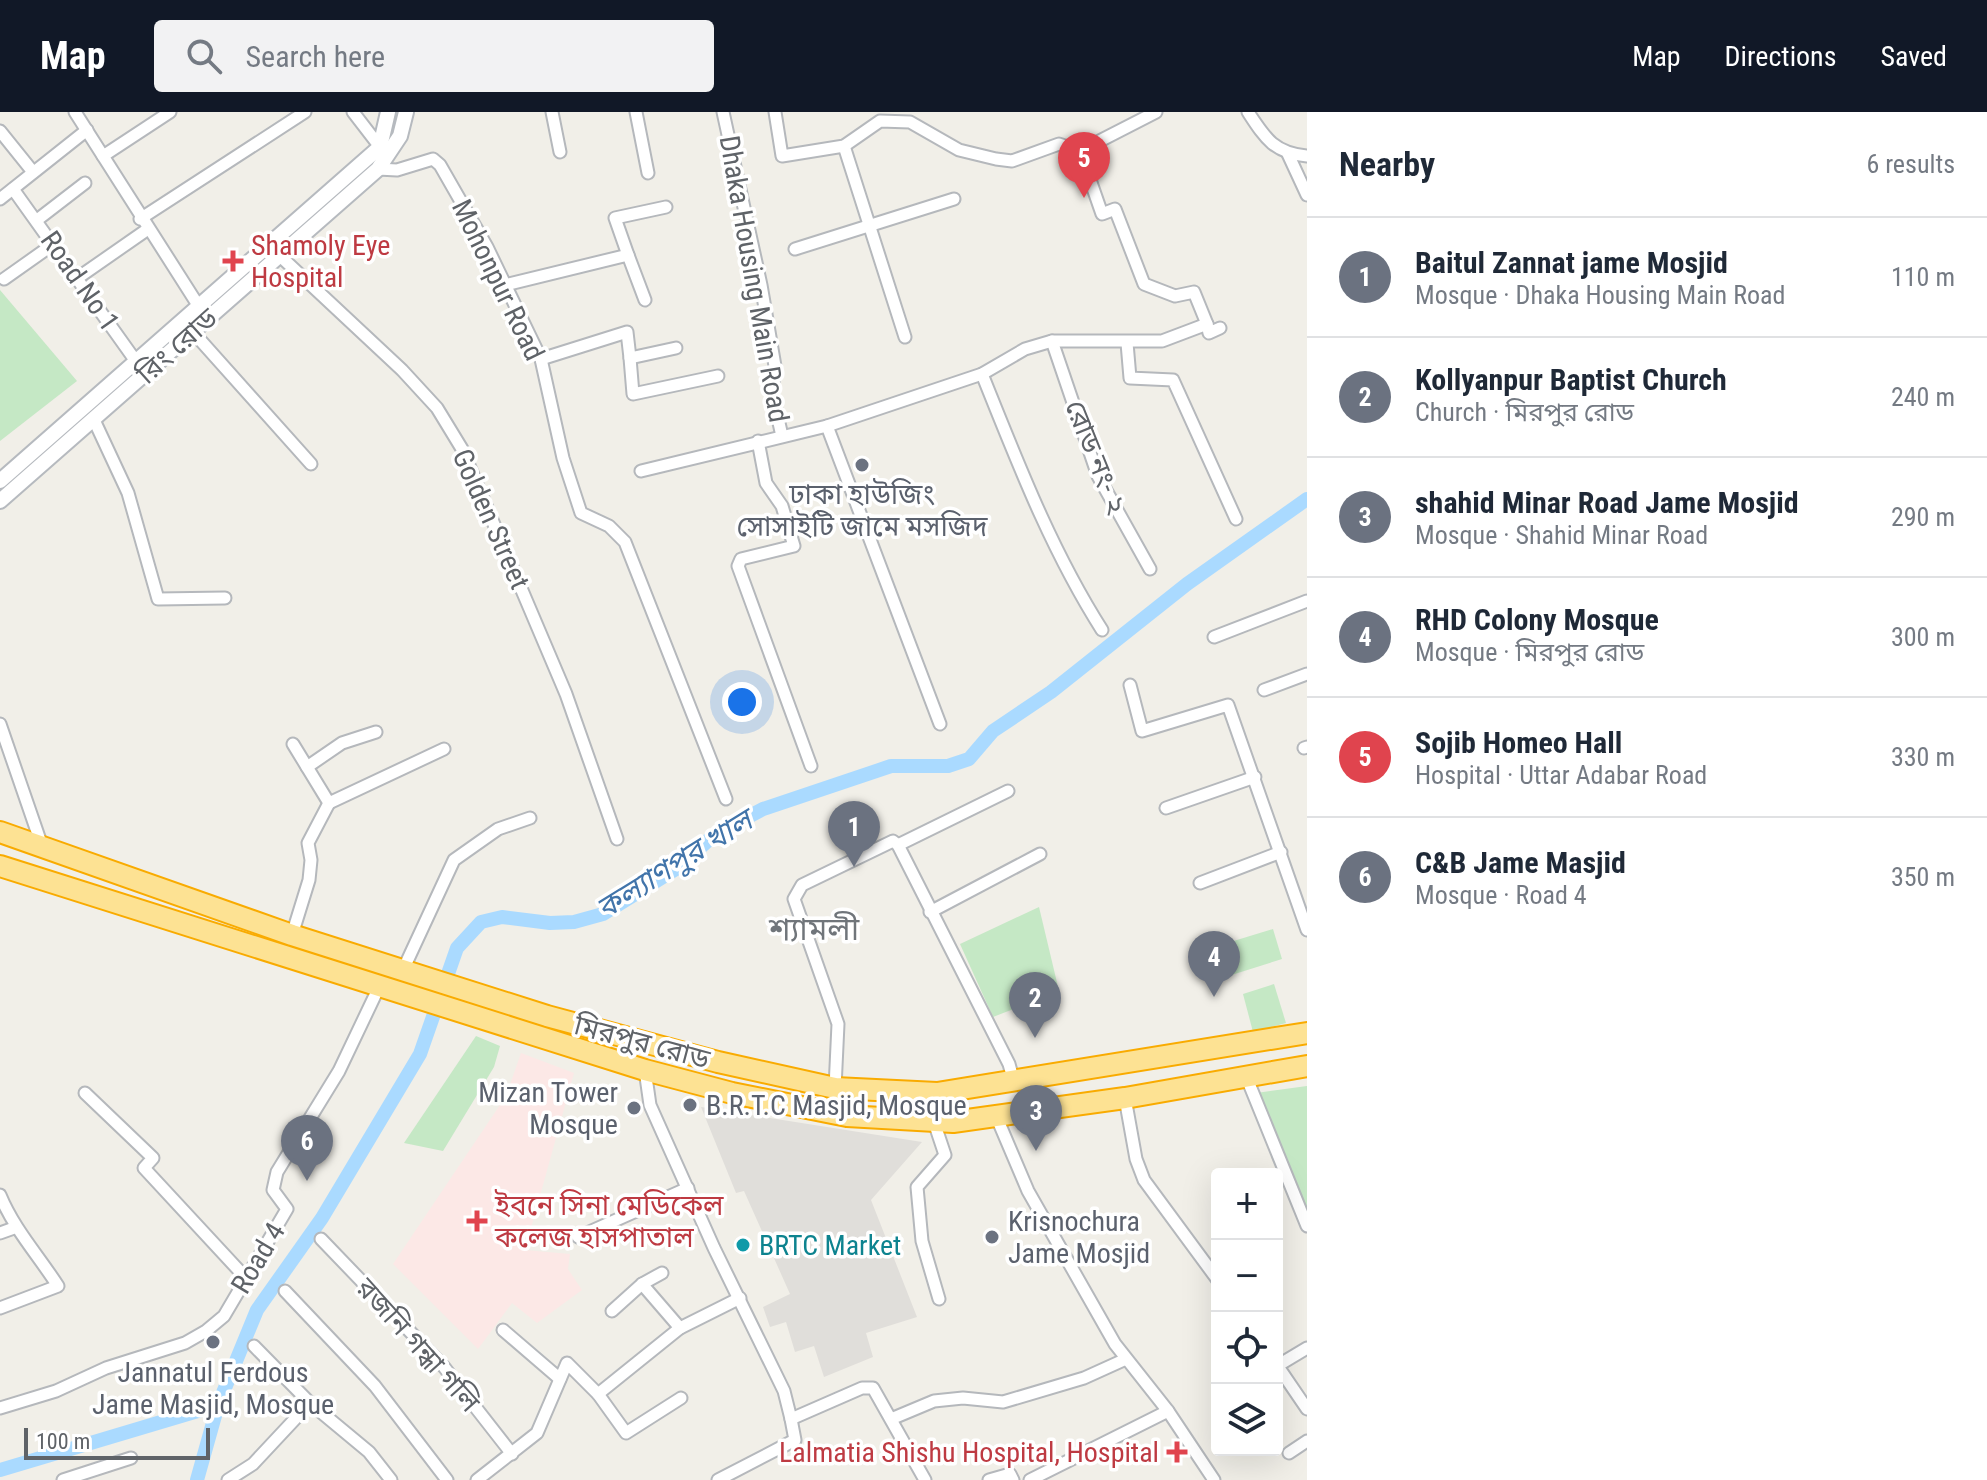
<!DOCTYPE html>
<html lang="en">
<head>
<meta charset="utf-8">
<style>
	:root { --surface:#fff; --page:#f2f2f3; --text:#1f2937; --muted:#747a83; --line:#e0e1e3; --accent:#111827 }
	body { margin:0; font-family:"Roboto Condensed","Noto Sans Bengali",sans-serif; background:var(--page); color:var(--text) }
	.controls { position:absolute; right:24px; bottom:24px; display:grid; overflow:hidden; border-radius:8px; box-shadow:0 8px 32px #0002 }
	.controls button { width:72px; height:72px; display:grid; place-items:center; padding:0; border:0; border-bottom:2px solid var(--line); background:var(--surface); color:var(--text); font:40px sans-serif }
	.scale { position:absolute; left:24px; bottom:20px; width:186px; box-sizing:border-box; padding-left:8px; border:4px solid #5f6368; border-top:0; font-size:22px; line-height:28px; white-space:nowrap; color:#5f6368; -webkit-text-stroke:6px #fff; paint-order:stroke }
	.you { position:absolute; left:742px; top:590px; width:28px; height:28px; margin:-20px; border:6px solid #fff; border-radius:50%; background:#1a73e8; box-shadow:0 0 0 12px #1a73e833 }
	.badge { display:grid; place-items:center; width:52px; height:52px; border-radius:50%; background:var(--accent); color:#fff; font-size:26px; font-weight:700 }
	.pin { position:absolute; translate:-50% -66px; filter:drop-shadow(0 2px 4px #0008) }
	.pin::after { content:''; position:absolute; top:42px; width:28px; height:24px; background:inherit; clip-path:polygon(0 0,100% 0,50% 100%) }
	.list { margin:0; padding:0; list-style:none }
	h2 { display:flex; justify-content:space-between; align-items:center; height:104px; margin:0; padding:0 32px; font-size:34px }
	h2 small { font-size:26px; font-weight:400; color:var(--muted) }
	.list li { display:grid; grid-template-columns:52px 1fr auto; gap:24px; align-items:center; box-sizing:border-box; height:120px; padding:0 32px; border-top:2px solid var(--line) }
	.list b { display:block; font-size:30px; white-space:nowrap }
	.list p { margin:0; font-size:26px; white-space:nowrap; color:var(--muted) }
	.list em { font-size:26px; font-style:normal; color:var(--muted) }
	.icon { flex:none; width:44px; height:44px; fill:none; stroke:currentColor; stroke-width:2; stroke-linecap:round; stroke-linejoin:round }
	.map { position:relative; flex:none; width:1307px; height:1368px; overflow:hidden }
	header { display:flex; align-items:center; gap:48px; box-sizing:border-box; height:112px; padding:0 40px; background:var(--accent); color:#fff }
	header strong { font-size:38px }
	nav { display:flex; gap:44px; margin-inline-start:auto; font-size:28px }
	.search { width:560px; height:72px; background:var(--page); display:flex; align-items:center; gap:20px; box-sizing:border-box; padding:0 28px; border-radius:8px; color:var(--muted); font-size:30px }
	main { display:flex }
	aside { flex:1; background:var(--surface) }
	.map>svg:first-child { display:block }
	.industrial { fill:#e0deda }
	.medical { fill:#fce8e6 }
	.green { fill:#c5e8c5 }
	.lines { fill:none; stroke-linecap:round; stroke-linejoin:round }
	.canal { stroke:#aadaff; stroke-width:14 }
	.street-casing { stroke:#b5b8bc; stroke-width:15 }
	.secondary-casing { stroke:#b6babf; stroke-width:18 }
	.highway-casing { stroke:#f9ab00; stroke-width:24 }
	.street { stroke:#fff; stroke-width:11 }
	.secondary { stroke:#fff; stroke-width:14 }
	.highway { stroke:#fde293; stroke-width:20 }
	.health-dot { fill:#e0444e; stroke:#fff; stroke-width:3 }
	.worship-dot { fill:#6b7280; stroke:#fff; stroke-width:3 }
	.culture-dot { fill:#0f9aa8; stroke:#fff; stroke-width:3 }
	.labels { text-anchor:middle; dominant-baseline:central; stroke-width:7; stroke-linejoin:round; paint-order:stroke }
	.health-label { font-size:28px; fill:#be3a42; stroke:#fff; text-anchor:start }
	.street-label { font-size:28px; fill:#5f6368; stroke:#fff }
	.worship-label { font-size:28px; fill:#5b616d; stroke:#fff }
	.culture-label { font-size:28px; fill:#0d838f; stroke:#fff; text-anchor:start }
	.water-label { font-size:30px; font-style:italic; fill:#4174aa; stroke:#fff }
	.quarter-label { font-size:32px; fill:#70757a; stroke:#fff }
</style>
</head>
<body>
<header>
<strong>Map</strong>
<div class="search"><svg class="icon" aria-label="search" viewBox="0 0 24 24"><circle cx="10" cy="10" r="6"/><path d="M15 15l6 6"/></svg>Search here</div>
<nav><a>Map</a><a>Directions</a><a>Saved</a></nav>
</header>
<main>
<div class="map">
<svg width="1307" height="1368" viewBox="0 0 1307 1368">
	<rect width="100%" height="100%" fill="#f1efe8"/>
	<path class="industrial" d="M 701,995 L 922,1030 L 871,1088 L 917,1205 L 866,1221 L 873,1245 L 824,1265 L 814,1234 L 795,1240 L 786,1210 L 770,1215 L 763,1195 L 790,1182 L 744,1079 L 736,1081 Z"/>
	<path class="medical" d="M 521,941 L 574,961 L 525,1138 L 570,1142 L 568,1157 L 582,1178 L 537,1211 L 512,1191 L 478,1237 L 393,1152 L 506,984 Z"/>
	<g class="green">
		<path d="M 0,178 L 77,269 L 0,329 Z"/>
		<path d="M 1039,795 L 1059,879 L 993,905 L 960,832 Z"/>
		<path d="M 1273,817 L 1282,847 L 1222,866 L 1214,835 Z"/>
		<path d="M 1274,872 L 1286,911 L 1253,920 L 1243,882 Z"/>
		<path d="M 476,924 L 500,934 L 494,955 L 443,1039 L 404,1031 Z"/>
		<path d="M 1307,974 L 1307,1102 L 1256,981 Z"/>
	</g>
	<g class="lines">
		<g class="canal">
			<path d="M 0,1358 L 218,1293"/>
			<path d="M 197,1368 L 218,1293 L 257,1198 L 322,1106 L 420,942 L 457,836 L 481,810 L 502,805 L 550,811 L 574,810 L 603,802 L 679,755 L 714,723 L 763,697 L 891,654 L 948,654 L 969,647 L 993,619 L 1051,580 L 1187,472 L 1307,387"/>
		</g>
		<defs>
			<g id="street">
				<path d="M 75,0 L 198,193"/>
				<path d="M 353,0 L 380,35"/>
				<path d="M 552,0 L 560,40"/>
				<path d="M 636,0 L 648,61"/>
				<path d="M 723,0 L 761,173 L 775,254 L 772,280 L 782,324"/>
				<path d="M 775,0 L 782,44 L 844,34 L 880,9 L 910,10 L 959,38 L 996,47 L 1012,49 L 1059,32 L 1080,39 L 1156,0"/>
				<path d="M 1248,0 C 1265,26 1274,41 1307,44"/>
				<path d="M 0,19 L 33,60"/>
				<path d="M 844,34 L 905,225"/>
				<path d="M 1080,39 L 1102,102 L 1115,97 L 1144,172 L 1175,184 L 1194,180 L 1207,212"/>
				<path d="M 1288,42 L 1307,83"/>
				<path d="M 103,44 L 170,0"/>
				<path d="M 378,57 L 397,58 L 433,47 L 440,53 L 487,135 L 541,247 L 563,346 L 581,401 L 609,414 L 625,430 L 726,687"/>
				<path d="M 13,77 L 145,262"/>
				<path d="M 0,87 L 87,18"/>
				<path d="M 140,107 L 305,0"/>
				<path d="M 37,108 L 85,71"/>
				<path d="M 795,137 L 954,87"/>
				<path d="M 279,143 L 402,258 L 437,296 L 462,337 L 566,582 L 617,727"/>
				<path d="M 628,143 L 615,106 L 666,95"/>
				<path d="M 79,165 L 148,117"/>
				<path d="M 4,167 L 55,131"/>
				<path d="M 505,173 L 628,143 L 645,188"/>
				<path d="M 193,220 L 311,352"/>
				<path d="M 1052,229 L 1098,364 L 1150,457"/>
				<path d="M 1127,231 L 1130,266 L 1173,268 L 1236,407"/>
				<path d="M 630,246 L 633,282 L 718,264"/>
				<path d="M 541,247 L 627,220 L 630,246 L 676,236"/>
				<path d="M 982,262 C 1017,349 1051,438 1102,518"/>
				<path d="M 94,308 L 128,381 L 158,487 L 225,486"/>
				<path d="M 827,314 L 940,612"/>
				<path d="M 758,329 L 766,371 L 782,394 L 794,434 L 741,447 L 738,454 L 811,654"/>
				<path d="M 641,359 L 827,314 L 982,262 L 1025,237 L 1052,229 L 1162,229 L 1207,212 L 1209,221 L 1220,216"/>
				<path d="M 1214,525 L 1307,489"/>
				<path d="M 1130,573 L 1142,619 L 1228,593 L 1307,818"/>
				<path d="M 1264,578 L 1307,562"/>
				<path d="M 0,612 L 42,734"/>
				<path d="M 293,632 L 329,691"/>
				<path d="M 1304,636 L 1307,635"/>
				<path d="M 307,655 L 342,631 L 376,620"/>
				<path d="M 329,691 L 444,637"/>
				<path d="M 1166,696 L 1255,665"/>
				<path d="M 898,733 L 1008,679"/>
				<path d="M 1200,771 L 1281,740"/>
				<path d="M 930,800 L 1040,742"/>
				<path d="M 292,823 L 309,768 L 311,748 L 308,731 L 329,691"/>
				<path d="M 403,858 L 454,748 L 498,717 L 530,706"/>
				<path d="M 645,958 L 650,993 L 714,1136 L 784,1279 L 791,1307 L 862,1276 L 873,1276 L 925,1368"/>
				<path d="M 1246,964 L 1307,1114"/>
				<path d="M 835,976 L 838,912 L 794,787 L 802,773 L 893,729 L 898,733 L 1009,952 L 1014,970"/>
				<path d="M 85,981 L 153,1046 L 144,1056 L 245,1165"/>
				<path d="M 1125,986 L 1136,1047 L 1144,1068 L 1217,1167"/>
				<path d="M 997,1006 L 1028,1079 L 1115,1232 L 1168,1299 L 1214,1368"/>
				<path d="M 934,1010 L 945,1043 L 917,1075 L 922,1129 L 939,1187"/>
				<path d="M 0,1083 C 14,1117 38,1143 58,1174 L 0,1196"/>
				<path d="M 0,1121 L 14,1116"/>
				<path d="M 578,1125 L 688,1076"/>
				<path d="M 321,1127 L 444,1255 L 512,1342"/>
				<path d="M 642,1172 L 680,1216"/>
				<path d="M 285,1179 L 375,1274 L 447,1368"/>
				<path d="M 612,1199 L 642,1172 L 662,1161"/>
				<path d="M 503,1218 L 560,1267"/>
				<path d="M 254,1234 L 310,1291 L 369,1340 L 391,1368"/>
				<path d="M 1277,1253 L 1307,1297"/>
				<path d="M 1277,1254 L 1307,1236"/>
				<path d="M 598,1282 L 626,1321 L 681,1286"/>
				<path d="M 0,1296 L 56,1279 L 106,1256 L 185,1231 L 206,1219 L 224,1204 L 287,1097 L 273,1078 L 277,1060 L 339,959 L 379,875"/>
				<path d="M 891,1307 L 934,1289 L 963,1286 L 1003,1290 L 1084,1266 L 1126,1247"/>
				<path d="M 1289,1341 L 1307,1329"/>
				<path d="M 63,1368 L 131,1346"/>
				<path d="M 228,1368 L 253,1352 L 310,1291"/>
				<path d="M 477,1368 L 537,1321 L 567,1251 L 598,1282 L 680,1216 L 740,1186"/>
				<path d="M 718,1368 L 795,1328 L 791,1307"/>
				<path d="M 989,1368 L 1010,1362 L 1013,1368"/>
				<path d="M 1030,1368 L 1168,1299"/>
			</g>
			<g id="secondary">
				<path d="M 0,369 L 380,35 L 388,0"/>
				<path d="M 0,389 L 378,57 L 400,24 L 406,0"/>
			</g>
			<g id="highway">
				<path d="M 0,720 L 292,823 L 547,904 L 718,950 L 835,976 L 937,981 L 1307,921"/>
				<path d="M 0,754 L 645,958 L 732,981 L 847,1004 L 953,1010 L 1125,986 L 1307,954"/>
			</g>
		</defs>
		<use href="#street" class="street-casing"/>
		<use href="#secondary" class="secondary-casing"/>
		<use href="#highway" class="highway-casing"/>
		<use href="#street" class="street"/>
		<use href="#secondary" class="secondary"/>
		<use href="#highway" class="highway"/>
	</g>
	<g class="health-dot">
		<path d="M229 137h8v8h8v8h-8v8h-8v-8h-8v-8h8z"/>
		<path d="M473 1097h8v8h8v8h-8v8h-8v-8h-8v-8h8z"/>
		<path d="M1173 1328h8v8h8v8h-8v8h-8v-8h-8v-8h8z"/>
	</g>
	<g class="worship-dot">
		<circle cx="862" cy="353" r="8"/>
		<circle cx="690" cy="993" r="8"/>
		<circle cx="634" cy="996" r="8"/>
		<circle cx="992" cy="1125" r="8"/>
		<circle cx="213" cy="1230" r="8"/>
	</g>
	<circle class="culture-dot" cx="743" cy="1133" r="8"/>
	<g class="labels">
		<g class="health-label">
			<text x="251" y="133">Shamoly Eye<tspan x="251" dy="32">Hospital</tspan></text>
			<text x="495" y="1093">ইবনে সিনা মেডিকেল<tspan x="495" dy="32">কলেজ হাসপাতাল</tspan></text>
			<text x="1159" y="1340" text-anchor="end">Lalmatia Shishu Hospital, Hospital</text>
		</g>
		<g class="street-label">
			<text transform="translate(754 167) rotate(80)">Dhaka Housing Main Road</text>
			<text transform="translate(498 168) rotate(64)">Mohonpur Road</text>
			<text transform="translate(80 169) rotate(55)">Road No 1</text>
			<text transform="translate(177 234) rotate(-42)">রিং রোড</text>
			<text transform="translate(1096 345) rotate(68)">রোড নং- ২</text>
			<text transform="translate(491 407) rotate(66)">Golden Street</text>
			<text transform="translate(642 930) rotate(15)">মিরপুর রোড</text>
			<text transform="translate(258 1146) rotate(-59)">Road 4</text>
			<text transform="translate(418 1233) rotate(48)">রজনি গন্ধা গলি</text>
		</g>
		<g class="worship-label">
			<text x="862" y="382">ঢাকা হাউজিং<tspan x="862" dy="32">সোসাইটি জামে মসজিদ</tspan></text>
			<text x="618" y="980" text-anchor="end">Mizan Tower<tspan x="618" dy="32">Mosque</tspan></text>
			<text x="706" y="993" text-anchor="start">B.R.T.C Masjid, Mosque</text>
			<text x="1008" y="1109" text-anchor="start">Krisnochura<tspan x="1008" dy="32">Jame Mosjid</tspan></text>
			<text x="213" y="1260">Jannatul Ferdous<tspan x="213" dy="32">Jame Masjid, Mosque</tspan></text>
		</g>
		<g class="culture-label">
			<text x="759" y="1133">BRTC Market</text>
		</g>
		<g class="water-label">
			<text transform="translate(674 752) rotate(-32)">কল্যাণপুর খাল</text>
		</g>
		<g class="quarter-label">
			<text x="814" y="817">শ্যামলী</text>
		</g>
	</g>
</svg>
<div class="controls">
<button>+</button>
<button>−</button>
<button><svg class="icon" aria-label="locate" viewBox="0 0 24 24"><circle cx="12" cy="12" r="6"/><path d="M12 2v4M12 18v4M2 12h4M18 12h4"/></svg></button>
<button><svg class="icon" aria-label="layers" viewBox="0 0 24 24"><path d="M12 4l9 5-9 5-9-5zM3 14l9 5 9-5"/></svg></button>
</div>
<div class="scale">100 m</div>
<div class="you"></div>
<div class="pin badge" style="left:854px;top:755px;background:#6b7280">1</div>
<div class="pin badge" style="left:1035px;top:926px;background:#6b7280">2</div>
<div class="pin badge" style="left:1036px;top:1039px;background:#6b7280">3</div>
<div class="pin badge" style="left:1214px;top:885px;background:#6b7280">4</div>
<div class="pin badge" style="left:1084px;top:86px;background:#e0444e">5</div>
<div class="pin badge" style="left:307px;top:1069px;background:#6b7280">6</div>
</div>
<aside>
<h2>Nearby<small>6 results</small></h2>
<ul class="list">
<li><span class="badge" style="background:#6b7280">1</span><div><b>Baitul Zannat jame Mosjid</b><p>Mosque · Dhaka Housing Main Road</p></div><em>110 m</em></li>
<li><span class="badge" style="background:#6b7280">2</span><div><b>Kollyanpur Baptist Church</b><p>Church · মিরপুর রোড</p></div><em>240 m</em></li>
<li><span class="badge" style="background:#6b7280">3</span><div><b>shahid Minar Road Jame Mosjid</b><p>Mosque · Shahid Minar Road</p></div><em>290 m</em></li>
<li><span class="badge" style="background:#6b7280">4</span><div><b>RHD Colony Mosque</b><p>Mosque · মিরপুর রোড</p></div><em>300 m</em></li>
<li><span class="badge" style="background:#e0444e">5</span><div><b>Sojib Homeo Hall</b><p>Hospital · Uttar Adabar Road</p></div><em>330 m</em></li>
<li><span class="badge" style="background:#6b7280">6</span><div><b>C&amp;B Jame Masjid</b><p>Mosque · Road 4</p></div><em>350 m</em></li>
</ul>
</aside>
</main>
</body>
</html>
